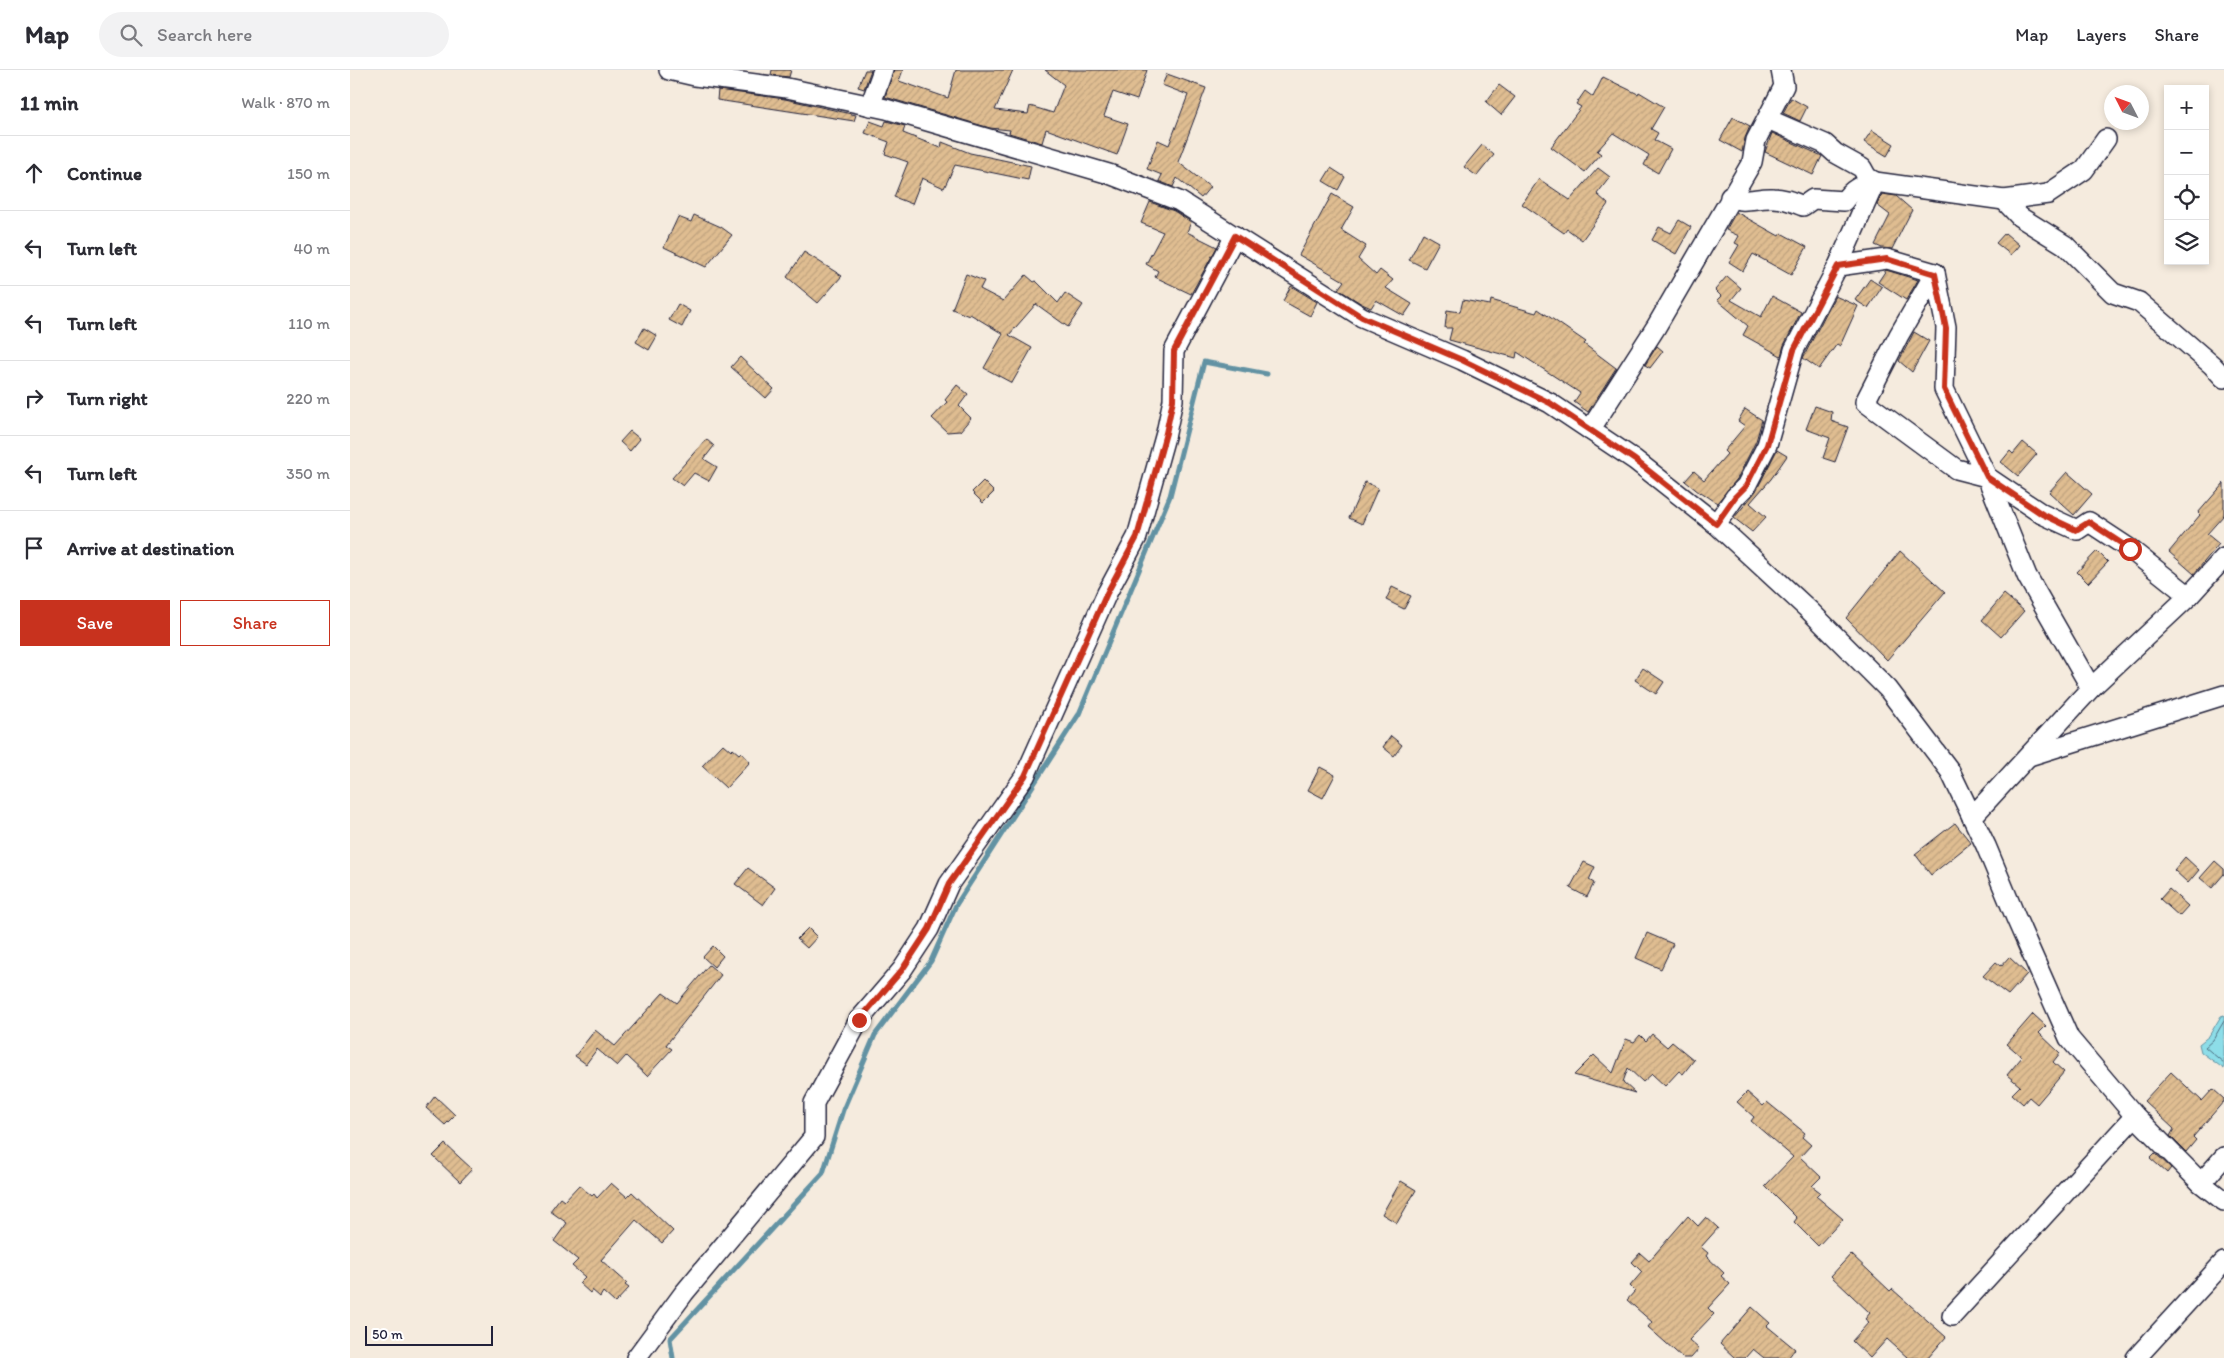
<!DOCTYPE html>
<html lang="en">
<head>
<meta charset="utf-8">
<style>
	:root { --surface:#fff; --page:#f2f2f3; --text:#2b2b33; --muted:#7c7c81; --line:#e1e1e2; --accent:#c8321e }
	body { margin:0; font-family:Itim,sans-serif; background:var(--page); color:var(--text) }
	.controls { position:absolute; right:15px; top:15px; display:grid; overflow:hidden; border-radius:0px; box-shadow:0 2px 8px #0003 }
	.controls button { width:45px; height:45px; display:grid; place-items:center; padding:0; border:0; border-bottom:1px solid var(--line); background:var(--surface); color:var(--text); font:25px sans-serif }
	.compass { position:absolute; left:1754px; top:15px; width:45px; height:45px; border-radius:50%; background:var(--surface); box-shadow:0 2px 8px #0003; rotate:312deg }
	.scale { position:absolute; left:15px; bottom:12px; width:128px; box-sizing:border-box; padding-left:5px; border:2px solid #22223b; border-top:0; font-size:14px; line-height:18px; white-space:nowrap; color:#22223b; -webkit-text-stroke:4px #fff; paint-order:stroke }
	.stop { position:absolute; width:15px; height:15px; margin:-11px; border:4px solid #c8321e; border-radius:50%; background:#fff }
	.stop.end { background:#c8321e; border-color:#fff; box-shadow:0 1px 5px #0008 }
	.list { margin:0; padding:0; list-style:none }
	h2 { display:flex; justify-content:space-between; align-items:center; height:65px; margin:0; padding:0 20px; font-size:21px }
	h2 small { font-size:16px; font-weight:400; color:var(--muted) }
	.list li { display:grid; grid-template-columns:32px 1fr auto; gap:15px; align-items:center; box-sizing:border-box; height:75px; padding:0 20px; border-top:1px solid var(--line) }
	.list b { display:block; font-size:19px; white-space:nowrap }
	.list em { font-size:16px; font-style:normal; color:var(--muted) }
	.actions { display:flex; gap:10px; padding:15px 20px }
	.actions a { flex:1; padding:11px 0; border:1px solid var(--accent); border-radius:0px; text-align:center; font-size:18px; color:var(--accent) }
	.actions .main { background:var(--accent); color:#fff }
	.icon { flex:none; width:28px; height:28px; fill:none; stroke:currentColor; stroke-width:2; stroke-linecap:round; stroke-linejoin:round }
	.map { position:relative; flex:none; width:1874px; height:1288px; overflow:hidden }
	header { display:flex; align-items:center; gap:30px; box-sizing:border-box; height:70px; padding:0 25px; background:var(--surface); border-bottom:1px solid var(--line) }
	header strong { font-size:24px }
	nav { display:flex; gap:28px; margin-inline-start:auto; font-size:18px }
	.search { width:350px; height:45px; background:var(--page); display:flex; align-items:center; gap:12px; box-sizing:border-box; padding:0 18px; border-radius:28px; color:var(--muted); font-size:19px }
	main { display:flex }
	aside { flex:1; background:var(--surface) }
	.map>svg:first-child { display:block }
	.water { fill:#8ddde8; stroke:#6292a3 }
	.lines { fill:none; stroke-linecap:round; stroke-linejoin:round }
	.shore { stroke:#4d6d80; stroke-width:1 }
	.stream { stroke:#6292a3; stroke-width:5 }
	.building { fill:url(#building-hatch); stroke:#22223b }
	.minor-casing { stroke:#22223b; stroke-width:22 }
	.minor { stroke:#fff; stroke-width:19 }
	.route { stroke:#c8321e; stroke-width:6 }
</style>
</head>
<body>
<header>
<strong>Map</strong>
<div class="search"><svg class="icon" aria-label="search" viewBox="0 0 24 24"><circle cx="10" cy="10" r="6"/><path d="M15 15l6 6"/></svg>Search here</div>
<nav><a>Map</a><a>Layers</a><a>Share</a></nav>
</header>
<main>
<aside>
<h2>11 min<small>Walk · 870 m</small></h2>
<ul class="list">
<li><svg class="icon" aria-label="ahead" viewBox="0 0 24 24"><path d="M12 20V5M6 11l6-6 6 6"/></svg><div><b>Continue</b></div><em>150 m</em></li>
<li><svg class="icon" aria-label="left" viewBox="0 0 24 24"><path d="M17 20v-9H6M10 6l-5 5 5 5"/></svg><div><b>Turn left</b></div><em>40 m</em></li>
<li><svg class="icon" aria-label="left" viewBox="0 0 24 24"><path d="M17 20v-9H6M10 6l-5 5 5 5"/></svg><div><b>Turn left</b></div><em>110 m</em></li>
<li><svg class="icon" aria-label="right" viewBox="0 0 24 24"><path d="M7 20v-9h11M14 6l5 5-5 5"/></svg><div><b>Turn right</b></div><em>220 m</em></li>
<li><svg class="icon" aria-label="left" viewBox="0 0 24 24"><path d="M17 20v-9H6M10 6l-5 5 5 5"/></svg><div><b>Turn left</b></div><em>350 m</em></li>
<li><svg class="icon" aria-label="arrive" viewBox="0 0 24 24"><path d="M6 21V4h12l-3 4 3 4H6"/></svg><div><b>Arrive at destination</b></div></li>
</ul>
<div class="actions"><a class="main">Save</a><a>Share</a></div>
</aside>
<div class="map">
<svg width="1874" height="1288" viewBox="0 0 1874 1288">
	<defs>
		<pattern id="building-hatch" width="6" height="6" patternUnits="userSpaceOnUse" patternTransform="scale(1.25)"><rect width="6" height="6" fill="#dfbd91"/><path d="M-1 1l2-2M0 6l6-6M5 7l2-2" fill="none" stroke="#bfa27e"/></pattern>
	</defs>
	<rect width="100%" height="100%" fill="#f5ebde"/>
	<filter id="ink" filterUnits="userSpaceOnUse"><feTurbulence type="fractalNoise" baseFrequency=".02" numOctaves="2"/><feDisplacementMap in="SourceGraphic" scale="10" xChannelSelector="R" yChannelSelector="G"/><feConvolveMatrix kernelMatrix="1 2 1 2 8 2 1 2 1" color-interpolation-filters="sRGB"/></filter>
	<g filter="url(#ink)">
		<path class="water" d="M 1874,945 L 1874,999 L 1851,982 L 1849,974 L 1859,966 L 1871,946 Z"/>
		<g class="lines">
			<path class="shore" d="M 1874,951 L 1863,970 L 1855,977 L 1874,993"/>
			<path class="stream" d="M 323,1288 L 320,1269 L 473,1103 L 493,1040 L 525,965 L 581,891 L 606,835 L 729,644 L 820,426 L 854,292 L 917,304"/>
		</g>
		<g class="building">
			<path d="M 422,0 L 441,0 L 439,7 L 421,5 Z"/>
			<path d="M 515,0 L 521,0 L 514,19 L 508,17 Z"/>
			<path d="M 544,0 L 553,0 L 549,11 L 598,28 L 606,0 L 663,0 L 645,40 L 678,44 L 680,36 L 703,43 L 714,15 L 695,0 L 797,0 L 787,30 L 763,22 L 754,46 L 778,54 L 767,85 L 696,59 L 692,73 L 659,63 L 660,60 L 640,58 L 535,27 Z"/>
			<path d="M 817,4 L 856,18 L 828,92 L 860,117 L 851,128 L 827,108 L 823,117 L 809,111 L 812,105 L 797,99 L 808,70 L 819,75 L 838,25 L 812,15 Z"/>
			<path d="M 1253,7 L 1288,24 L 1289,22 L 1314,37 L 1301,59 L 1308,63 L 1304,70 L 1321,79 L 1308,103 L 1294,95 L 1299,85 L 1263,63 L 1247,81 L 1251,84 L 1235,102 L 1201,77 L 1231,37 L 1226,34 L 1235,21 L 1243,27 Z"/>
			<path d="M 1149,15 L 1165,27 L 1151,45 L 1136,32 Z"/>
			<path d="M 368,20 L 435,29 L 506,45 L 504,51 L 367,30 Z"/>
			<path d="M 1441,28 L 1457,37 L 1450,51 L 1433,43 Z"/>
			<path d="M 1383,47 L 1400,56 L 1395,68 L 1392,82 L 1370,70 Z"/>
			<path d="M 520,51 L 534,56 L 536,51 L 555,56 L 553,63 L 591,78 L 592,72 L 620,83 L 681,96 L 678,110 L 605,95 L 594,118 L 572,108 L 562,134 L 544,127 L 558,92 L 535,84 L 539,72 L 515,63 Z"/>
			<path d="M 1522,60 L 1544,74 L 1537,86 L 1514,72 Z"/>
			<path d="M 1422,63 L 1472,86 L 1463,105 L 1415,82 Z"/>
			<path d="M 1132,75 L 1144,85 L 1127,106 L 1114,97 Z"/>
			<path d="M 981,98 L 995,107 L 988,120 L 973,111 Z"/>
			<path d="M 1248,98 L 1260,107 L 1247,124 L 1258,134 L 1232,170 L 1217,159 L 1214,163 L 1172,134 L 1189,109 L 1220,130 Z"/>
			<path d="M 982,124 L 1004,137 L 991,160 L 1016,176 L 1008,189 L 1026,205 L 1030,200 L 1043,210 L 1036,218 L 1062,234 L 1054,246 L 1026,230 L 1021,238 L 1012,234 L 988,219 L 994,211 L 949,185 Z"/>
			<path d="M 1532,124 L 1546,126 L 1562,140 L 1542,179 L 1532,178 L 1525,175 L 1540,145 L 1527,135 Z"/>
			<path d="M 800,132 L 824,141 L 841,152 L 837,162 L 867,177 L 841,224 L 805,207 L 808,201 L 796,194 L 813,162 L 791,153 Z"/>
			<path d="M 1386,142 L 1429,166 L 1431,163 L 1457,177 L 1441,205 L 1403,184 L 1393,201 L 1379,192 L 1389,175 L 1385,173 L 1389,166 L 1376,160 Z"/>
			<path d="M 344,145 L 371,157 L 382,165 L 356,197 L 314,177 L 328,147 L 341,152 Z"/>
			<path d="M 1329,150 L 1341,157 L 1326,184 L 1302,170 L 1309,157 L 1321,163 Z"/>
			<path d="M 1073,163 L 1089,172 L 1075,198 L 1059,190 Z"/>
			<path d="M 1655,163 L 1669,175 L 1661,185 L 1646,173 Z"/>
			<path d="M 454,182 L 492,206 L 468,233 L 437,207 Z"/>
			<path d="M 1536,200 L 1568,210 L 1556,230 L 1528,212 Z"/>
			<path d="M 616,204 L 634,211 L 630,219 L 653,231 L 676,205 L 684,212 L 686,211 L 708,233 L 715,223 L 733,235 L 718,257 L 686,234 L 659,265 L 682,278 L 662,313 L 634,298 L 653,264 L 620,244 L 619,246 L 602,239 Z"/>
			<path d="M 1377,206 L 1391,218 L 1381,230 L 1411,247 L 1422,226 L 1451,242 L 1434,275 L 1431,286 L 1393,265 L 1398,256 L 1367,230 L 1371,226 L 1365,220 Z"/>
			<path d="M 1520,209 L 1532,217 L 1518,238 L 1505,230 Z"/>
			<path d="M 941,216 L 967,232 L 960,246 L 933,231 Z"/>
			<path d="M 1485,226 L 1508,236 L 1490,276 L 1487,274 L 1469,299 L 1453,288 Z"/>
			<path d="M 1113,230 L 1140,235 L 1141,230 L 1186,243 L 1188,239 L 1236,272 L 1234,274 L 1266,298 L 1238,342 L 1224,332 L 1230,323 L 1167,282 L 1166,288 L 1099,270 L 1102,258 L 1095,258 L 1097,240 L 1110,242 Z"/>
			<path d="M 328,234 L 340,241 L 332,257 L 319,250 Z"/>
			<path d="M 294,258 L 307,266 L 299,280 L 286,272 Z"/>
			<path d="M 1564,262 L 1579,271 L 1562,302 L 1549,291 Z"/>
			<path d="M 1307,276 L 1313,281 L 1300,298 L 1295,295 Z"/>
			<path d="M 390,287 L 424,319 L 416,328 L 381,297 Z"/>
			<path d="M 607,315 L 618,324 L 609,336 L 621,348 L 610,361 L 597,362 L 582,348 L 597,332 L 595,330 Z"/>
			<path d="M 1465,336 L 1482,342 L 1481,351 L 1498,357 L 1485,392 L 1473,388 L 1480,368 L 1456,359 Z"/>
			<path d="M 1395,339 L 1412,350 L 1406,371 L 1387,409 L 1367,433 L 1351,422 L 1350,423 L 1335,411 L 1344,401 L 1354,410 L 1377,384 L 1374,381 L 1395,356 L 1388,351 Z"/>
			<path d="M 280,361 L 290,369 L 280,381 L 270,372 Z"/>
			<path d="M 356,369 L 364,376 L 354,389 L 367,397 L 359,411 L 344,403 L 333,416 L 322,408 Z"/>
			<path d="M 1673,372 L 1687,384 L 1668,406 L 1651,392 L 1660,381 L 1663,384 Z"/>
			<path d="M 1427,380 L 1437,386 L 1421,409 L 1400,433 L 1416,447 L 1402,462 L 1384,448 L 1406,421 Z"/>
			<path d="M 1717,402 L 1742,424 L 1724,445 L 1699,422 Z"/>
			<path d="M 633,411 L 644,422 L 633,433 L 622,422 Z"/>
			<path d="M 1015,412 L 1028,418 L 1012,454 L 999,448 Z"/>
			<path d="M 1874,413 L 1874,445 L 1857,464 L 1869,474 L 1844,504 L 1819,482 L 1850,445 L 1848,443 Z"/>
			<path d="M 1550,481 L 1595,522 L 1537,590 L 1496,548 Z"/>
			<path d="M 1747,481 L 1758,492 L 1738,513 L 1727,502 Z"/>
			<path d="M 1042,517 L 1061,526 L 1054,539 L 1036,530 Z"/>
			<path d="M 1654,524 L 1674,541 L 1651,567 L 1632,550 Z"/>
			<path d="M 1293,598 L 1314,612 L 1306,624 L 1285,610 Z"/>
			<path d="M 1041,666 L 1052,675 L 1044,686 L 1033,677 Z"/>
			<path d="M 373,674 L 381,681 L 383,679 L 389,684 L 391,682 L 400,692 L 376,718 L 352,696 Z"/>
			<path d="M 970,697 L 985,705 L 973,728 L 958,720 Z"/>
			<path d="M 1605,753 L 1621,773 L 1581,805 L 1565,784 Z"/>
			<path d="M 1835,787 L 1849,800 L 1838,813 L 1824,800 Z"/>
			<path d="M 1865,791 L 1874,799 L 1874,804 L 1862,818 L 1850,808 Z"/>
			<path d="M 1234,792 L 1245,797 L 1239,810 L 1244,813 L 1237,827 L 1220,818 Z"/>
			<path d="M 398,798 L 425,818 L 413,835 L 385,814 Z"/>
			<path d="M 1819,819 L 1838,836 L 1829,846 L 1810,829 Z"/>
			<path d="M 458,858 L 467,867 L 457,878 L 447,869 Z"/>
			<path d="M 1297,863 L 1323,874 L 1311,899 L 1286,888 Z"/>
			<path d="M 363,876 L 373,886 L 364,897 L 353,887 Z"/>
			<path d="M 1659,887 L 1677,904 L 1658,925 L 1633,906 L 1646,892 L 1651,896 Z"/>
			<path d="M 359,895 L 371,905 L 316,975 L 322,979 L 297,1006 L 276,986 L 267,996 L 247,979 L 236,994 L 225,986 L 245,960 L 265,976 L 313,923 L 327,933 Z"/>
			<path d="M 1683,944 L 1696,956 L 1689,963 L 1710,983 L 1703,992 L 1714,1002 L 1687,1034 L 1679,1027 L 1673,1034 L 1662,1024 L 1670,1016 L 1657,1005 L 1672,987 L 1657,974 Z"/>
			<path d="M 1302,964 L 1317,977 L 1322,972 L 1344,990 L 1333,1004 L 1329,1001 L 1315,1016 L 1302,1004 L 1293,1012 L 1278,998 L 1273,1012 L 1285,1023 L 1224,1005 L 1244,985 L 1263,1003 L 1276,969 L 1284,972 L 1290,965 L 1296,971 Z"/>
			<path d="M 1821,1002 L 1852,1031 L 1863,1019 L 1874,1029 L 1874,1031 L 1843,1067 L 1846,1070 L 1836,1082 L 1820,1066 L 1824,1059 L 1794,1031 Z"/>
			<path d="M 1397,1022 L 1413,1036 L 1417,1032 L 1455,1063 L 1452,1067 L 1461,1075 L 1450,1087 L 1471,1107 L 1462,1116 L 1470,1122 L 1466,1126 L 1493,1149 L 1468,1176 L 1444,1152 L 1447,1148 L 1415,1116 L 1443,1087 L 1401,1051 L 1404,1047 L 1387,1032 Z"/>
			<path d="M 85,1026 L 105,1045 L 95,1055 L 76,1038 Z"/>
			<path d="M 95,1074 L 122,1099 L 110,1112 L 83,1086 Z"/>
			<path d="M 1805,1083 L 1821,1098 L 1817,1103 L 1800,1088 Z"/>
			<path d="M 1051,1111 L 1066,1120 L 1047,1153 L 1032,1144 Z"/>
			<path d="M 261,1113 L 277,1127 L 282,1122 L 323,1161 L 312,1173 L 286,1150 L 251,1190 L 277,1213 L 275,1215 L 279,1218 L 265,1233 L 253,1222 L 250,1227 L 242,1220 L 240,1223 L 229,1213 L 235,1207 L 222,1196 L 228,1190 L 204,1171 L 217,1153 L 200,1141 L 210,1128 L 214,1131 L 229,1115 L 242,1126 L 244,1124 L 247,1128 Z"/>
			<path d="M 1338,1146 L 1348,1156 L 1356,1147 L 1368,1158 L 1351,1177 L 1358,1183 L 1356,1186 L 1374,1203 L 1371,1206 L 1380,1214 L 1358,1238 L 1364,1244 L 1339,1270 L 1349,1279 L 1341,1288 L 1333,1288 L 1298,1257 L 1302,1252 L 1277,1230 L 1285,1221 L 1280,1216 L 1292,1202 L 1282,1192 L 1290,1183 L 1299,1191 Z"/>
			<path d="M 1501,1184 L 1540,1221 L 1542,1219 L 1596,1267 L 1578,1288 L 1558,1288 L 1537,1269 L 1520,1288 L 1502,1271 L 1519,1252 L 1515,1249 L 1520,1243 L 1481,1206 Z"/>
			<path d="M 1402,1237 L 1420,1253 L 1417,1256 L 1445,1279 L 1438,1288 L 1414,1288 L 1403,1279 L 1395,1288 L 1385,1288 L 1370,1274 Z"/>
		</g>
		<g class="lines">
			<defs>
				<g id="minor">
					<path d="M 319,0 L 345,6 L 437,18 L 536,39 L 759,104 L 829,131 L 1012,247 L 1112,290 L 1200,333 L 1285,390 L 1366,454 L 1460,541 L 1538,619 L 1600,701 L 1636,776 L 1666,848 L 1719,968 L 1785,1046 L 1851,1113 L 1874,1131"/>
					<path d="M 520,36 L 533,0"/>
					<path d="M 1418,49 L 1475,74 L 1485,83 L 1512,98 L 1517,107 L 1525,112"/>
					<path d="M 1756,69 L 1734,100 L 1698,124 L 1654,130 L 1670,147 L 1715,175 L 1763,223 L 1789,232 L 1862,295 L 1874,308"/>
					<path d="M 1380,127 C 1394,134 1407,127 1423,128 C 1434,128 1443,132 1453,136 L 1463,129 L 1494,131 C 1502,119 1510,115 1525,112"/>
					<path d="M 1488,196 L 1537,189 L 1585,203"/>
					<path d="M 1240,360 L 1306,257 L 1402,92 L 1406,70 L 1434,16 L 1431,0"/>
					<path d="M 1366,454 L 1385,427 L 1396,416 L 1417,375 L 1444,280 L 1488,196 L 1525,112 L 1654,130"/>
					<path d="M 1741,618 L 1677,506 L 1637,407 L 1594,319 L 1596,257 L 1585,203 L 1549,265 L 1515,332 L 1606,399 L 1637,407 L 1692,444 L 1727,460 L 1739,452 L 1780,479 L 1839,526"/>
					<path d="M 1679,686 L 1874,625"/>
					<path d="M 1622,747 L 1741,618 L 1839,526 L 1874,488"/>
					<path d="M 1851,1113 L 1874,1087"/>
					<path d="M 1602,1246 L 1785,1046"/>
					<path d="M 286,1288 L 334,1223 L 464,1067 L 464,1033 L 509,950 L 552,900 L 579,859 L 599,814 L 675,706 L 757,523 L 787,467 L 816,363 L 823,330 L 824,281 L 885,166"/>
					<path d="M 1786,1288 L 1874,1192"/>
				</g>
			</defs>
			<use href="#minor" class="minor-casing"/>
			<use href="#minor" class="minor"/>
		</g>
	</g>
	<g class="lines" filter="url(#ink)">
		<path class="route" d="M 509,950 L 552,900 L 579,859 L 599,814 L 675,706 L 757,523 L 787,467 L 816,363 L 823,330 L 824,281 L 885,166 L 1012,247 L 1112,290 L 1200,333 L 1285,390 L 1366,454 L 1385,427 L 1396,416 L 1417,375 L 1444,280 L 1488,196 L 1537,189 L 1585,204 L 1596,258 L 1594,319 L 1637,407 L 1692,444 L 1726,460 L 1739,452 L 1780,479"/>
	</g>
</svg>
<div class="controls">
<button>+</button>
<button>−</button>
<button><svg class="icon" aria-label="locate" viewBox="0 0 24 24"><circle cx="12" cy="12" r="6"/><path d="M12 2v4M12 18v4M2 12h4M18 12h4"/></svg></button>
<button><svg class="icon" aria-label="layers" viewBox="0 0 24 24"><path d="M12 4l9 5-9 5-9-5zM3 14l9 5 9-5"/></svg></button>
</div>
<svg class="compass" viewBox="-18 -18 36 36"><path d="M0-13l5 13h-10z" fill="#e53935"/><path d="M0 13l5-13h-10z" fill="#7c7c81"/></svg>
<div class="scale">50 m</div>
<div class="stop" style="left:1780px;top:479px"></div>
<div class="stop end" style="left:509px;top:950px"></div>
</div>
</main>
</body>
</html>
